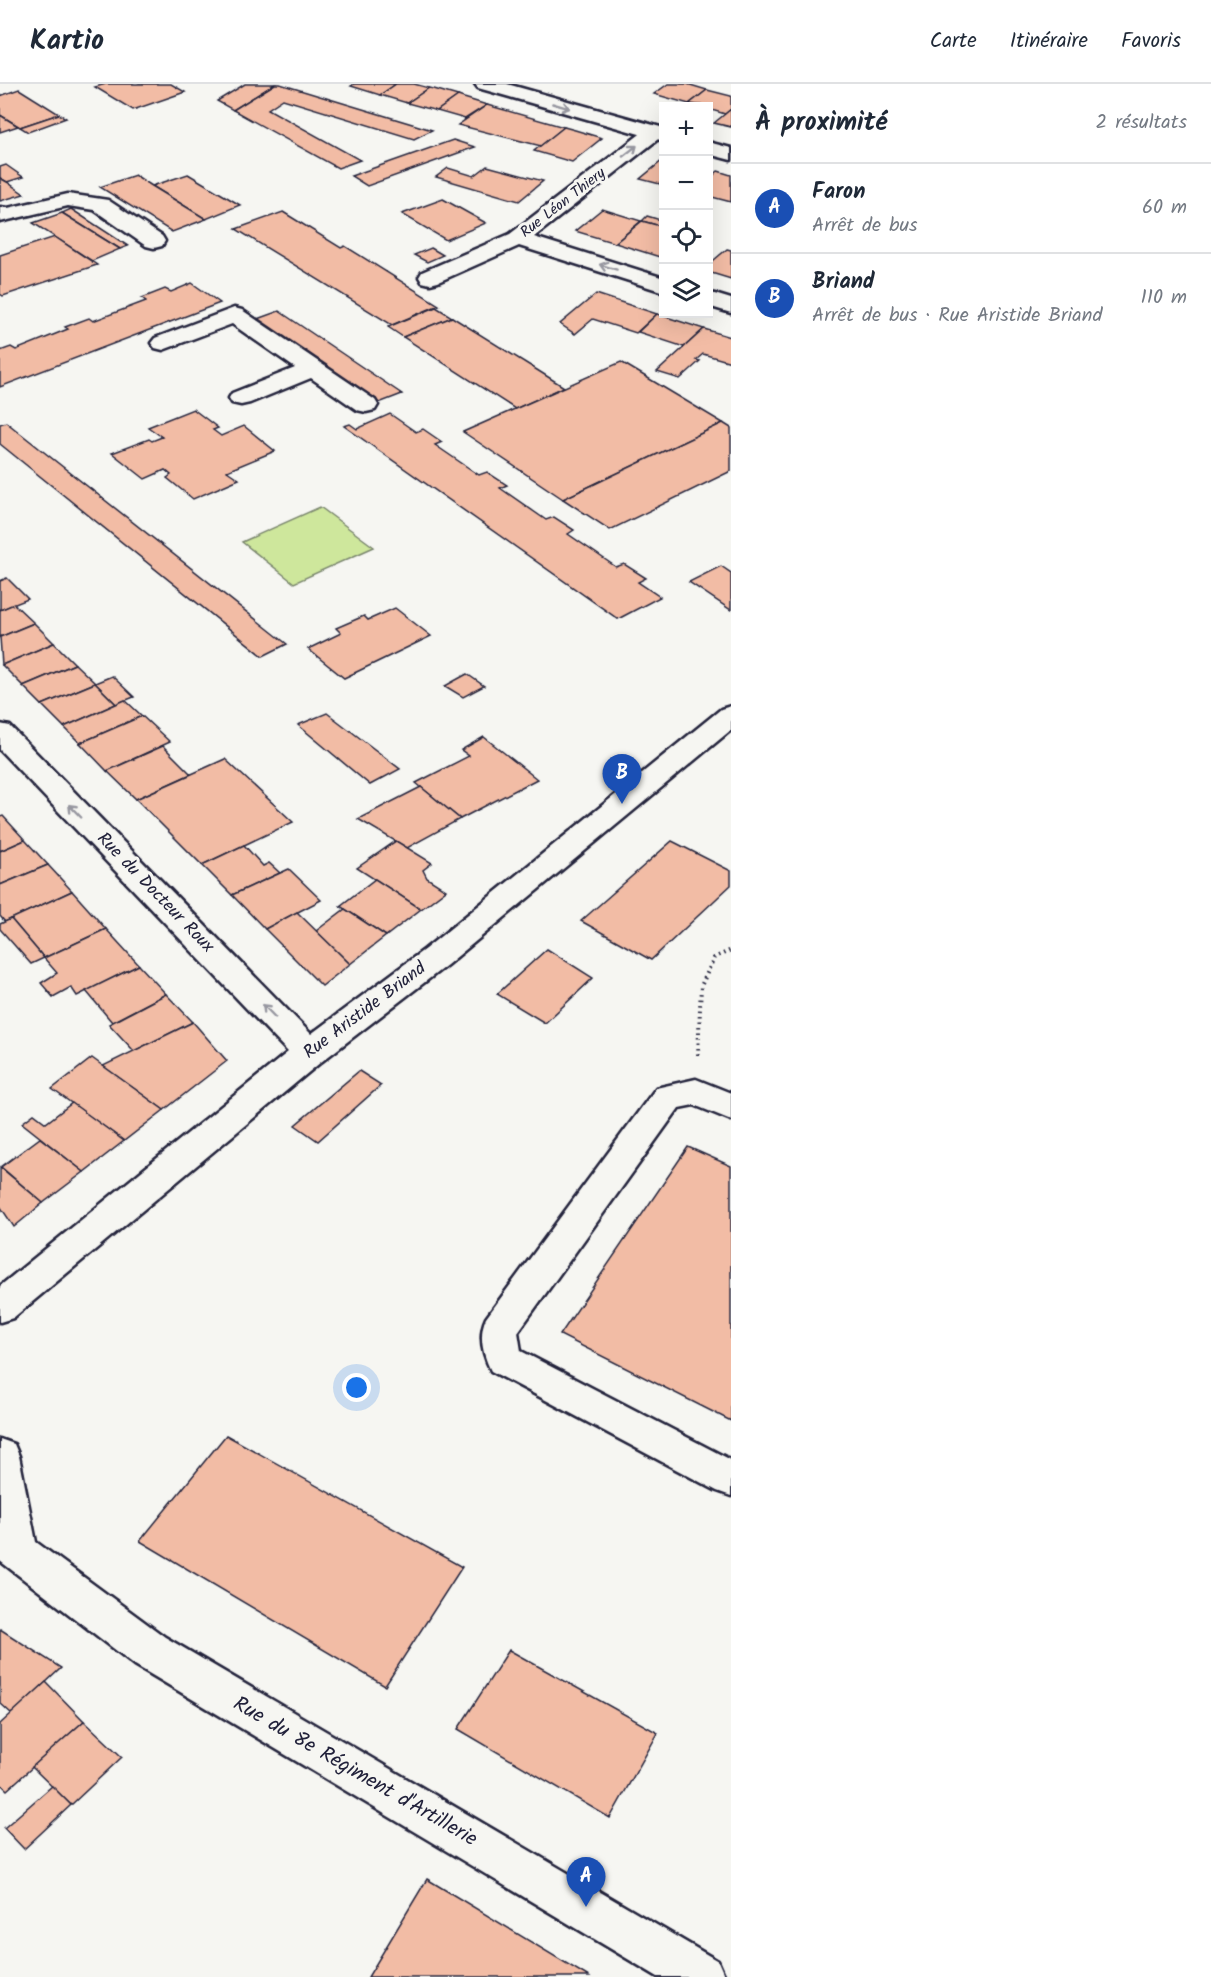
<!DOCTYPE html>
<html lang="fr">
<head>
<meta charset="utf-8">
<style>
	:root { --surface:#fff; --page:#f6f6f7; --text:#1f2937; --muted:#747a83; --line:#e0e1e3; --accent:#b45309 }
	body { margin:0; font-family:Kalam,sans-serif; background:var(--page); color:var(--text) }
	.controls { position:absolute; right:18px; top:18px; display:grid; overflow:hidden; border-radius:0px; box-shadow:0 6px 24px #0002 }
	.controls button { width:54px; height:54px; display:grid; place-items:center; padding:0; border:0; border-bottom:2px solid var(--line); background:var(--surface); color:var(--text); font:30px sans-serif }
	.you { position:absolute; left:357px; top:1304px; width:21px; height:21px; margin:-15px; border:4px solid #fff; border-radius:50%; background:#1a73e8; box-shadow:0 0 0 9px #1a73e833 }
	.badge { display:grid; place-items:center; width:39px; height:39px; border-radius:50%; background:var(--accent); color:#fff; font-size:20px; font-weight:700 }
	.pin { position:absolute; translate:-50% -50px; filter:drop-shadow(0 2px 3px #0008) }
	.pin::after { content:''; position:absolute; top:32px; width:21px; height:18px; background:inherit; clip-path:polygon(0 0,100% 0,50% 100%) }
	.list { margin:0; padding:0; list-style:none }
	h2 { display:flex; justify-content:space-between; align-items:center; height:78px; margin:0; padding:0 24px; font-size:26px }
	h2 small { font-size:20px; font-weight:400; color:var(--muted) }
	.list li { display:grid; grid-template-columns:39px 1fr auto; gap:18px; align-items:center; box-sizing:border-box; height:90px; padding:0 24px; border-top:2px solid var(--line) }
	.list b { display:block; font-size:22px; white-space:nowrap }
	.list p { margin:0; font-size:20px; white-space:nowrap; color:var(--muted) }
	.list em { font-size:20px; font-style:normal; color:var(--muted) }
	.icon { flex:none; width:33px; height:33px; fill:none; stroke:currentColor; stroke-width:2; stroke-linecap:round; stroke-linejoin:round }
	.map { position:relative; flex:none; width:731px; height:1893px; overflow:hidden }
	header { display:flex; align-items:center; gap:36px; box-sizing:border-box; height:84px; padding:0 30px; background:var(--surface); border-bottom:2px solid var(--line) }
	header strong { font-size:28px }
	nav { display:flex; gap:33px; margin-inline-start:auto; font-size:21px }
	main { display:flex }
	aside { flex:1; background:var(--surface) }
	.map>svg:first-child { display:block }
	.green { fill:#cee79c; stroke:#78846c; stroke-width:1.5 }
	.building { fill:#f2bca5; stroke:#22223b; stroke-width:1.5 }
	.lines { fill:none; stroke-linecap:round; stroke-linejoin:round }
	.minor-casing { stroke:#22223b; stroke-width:5 }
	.major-casing { stroke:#22223b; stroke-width:5 }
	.path { stroke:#22223b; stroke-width:4; stroke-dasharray:1.5 4; stroke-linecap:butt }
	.minor { fill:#f6f6f2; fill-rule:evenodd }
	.major { fill:#f6f6f2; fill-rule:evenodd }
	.oneway { stroke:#9797a0 }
	.labels { text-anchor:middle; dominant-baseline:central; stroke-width:6; stroke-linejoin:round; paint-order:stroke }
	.far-street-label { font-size:15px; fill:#22223b; stroke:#f6f6f2 }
	.street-label { font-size:18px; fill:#22223b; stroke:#f6f6f2 }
	.near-street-label { font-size:21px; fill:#22223b; stroke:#f6f6f2 }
</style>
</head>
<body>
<header>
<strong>Kartio</strong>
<nav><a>Carte</a><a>Itinéraire</a><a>Favoris</a></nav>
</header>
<main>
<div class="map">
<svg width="731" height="1893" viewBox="0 0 731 1893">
	<rect width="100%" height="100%" fill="#f6f6f2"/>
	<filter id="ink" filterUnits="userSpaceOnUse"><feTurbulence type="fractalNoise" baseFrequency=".0167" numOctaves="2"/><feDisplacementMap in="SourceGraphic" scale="12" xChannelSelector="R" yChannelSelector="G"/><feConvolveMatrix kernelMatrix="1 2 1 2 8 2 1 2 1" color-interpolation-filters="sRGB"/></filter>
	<g filter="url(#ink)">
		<path class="green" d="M 320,423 L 374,463 L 294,499 L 242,458 Z"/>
		<g class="building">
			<path d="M 106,0 L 171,0 L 185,8 L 133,26 L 95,3 Z"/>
			<path d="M 245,0 L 275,0 L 233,26 L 217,17 Z"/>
			<path d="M 275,0 L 280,0 L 432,46 L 414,55 L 283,15 L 268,25 L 360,76 L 338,84 L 233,26 Z"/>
			<path d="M 354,0 L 396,0 L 380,11 L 351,2 Z"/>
			<path d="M 396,0 L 414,0 L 429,4 L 407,19 L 380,11 Z"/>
			<path d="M 668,0 L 687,0 L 707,6 L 689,20 L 654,10 Z"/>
			<path d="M 429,4 L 434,5 L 458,12 L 437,27 L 407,19 Z"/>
			<path d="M 19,5 L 59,30 L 20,43 L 0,31 L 0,12 Z"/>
			<path d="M 707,6 L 731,12 L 731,25 L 725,30 L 708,25 L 708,22 L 689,20 Z"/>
			<path d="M 458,12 L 464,14 L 487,21 L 465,35 L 437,27 Z"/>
			<path d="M 487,21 L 564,43 L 541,62 L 458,41 Z"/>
			<path d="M 731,25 L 731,43 L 714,39 L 725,30 Z"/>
			<path d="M 59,30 L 66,34 L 28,48 L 20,43 Z"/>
			<path d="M 0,31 L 18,42 L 0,48 Z"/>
			<path d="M 564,43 L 575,46 L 602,54 L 572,78 L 534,67 Z"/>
			<path d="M 453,56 L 475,63 L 367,102 L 351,92 Z"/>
			<path d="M 663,76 L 664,101 L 640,95 Z"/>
			<path d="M 6,81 L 23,93 L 7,98 L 0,94 L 0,83 Z"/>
			<path d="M 487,82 L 543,97 L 519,117 L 436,93 L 448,84 L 474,92 Z"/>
			<path d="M 718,87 L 731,91 L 731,118 L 708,112 L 708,96 Z"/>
			<path d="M 188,90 L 240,121 L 206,135 L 152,102 Z"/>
			<path d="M 135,91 L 152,102 L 206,135 L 172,148 L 100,103 Z"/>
			<path d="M 0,94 L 7,98 L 24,110 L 0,117 Z"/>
			<path d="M 443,115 L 486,139 L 446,156 L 402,130 Z"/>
			<path d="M 71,125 L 128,162 L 120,165 L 62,129 Z"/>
			<path d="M 602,125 L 641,137 L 615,159 L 575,147 Z"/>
			<path d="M 283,128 L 341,164 L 345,162 L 439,221 L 392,241 L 236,145 Z"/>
			<path d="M 62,129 L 120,165 L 92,177 L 33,139 Z"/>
			<path d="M 647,132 L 664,137 L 664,143 L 642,137 Z"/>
			<path d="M 642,137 L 664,143 L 663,174 L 615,159 Z"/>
			<path d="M 55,153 L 97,181 L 3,212 L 0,210 L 0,171 Z"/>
			<path d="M 431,164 L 443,171 L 427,178 L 414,171 Z"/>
			<path d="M 727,165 L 731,166 L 731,195 L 708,188 L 708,181 Z"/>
			<path d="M 192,199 L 220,219 L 0,303 L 0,267 L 11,263 L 16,266 L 68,245 L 65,243 L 89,234 L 93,237 L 146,217 L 142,214 L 165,205 L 171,208 Z"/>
			<path d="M 596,210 L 657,230 L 636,249 L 593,235 L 575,250 L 560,240 Z"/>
			<path d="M 436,223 L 452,233 L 403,253 L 388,243 Z"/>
			<path d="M 279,227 L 402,310 L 379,319 L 257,235 Z"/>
			<path d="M 657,230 L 704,245 L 684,263 L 638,248 Z"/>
			<path d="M 452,233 L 537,286 L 564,303 L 515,325 L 403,253 Z"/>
			<path d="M 704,245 L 731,253 L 731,278 L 703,270 L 696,276 L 700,277 L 680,295 L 657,288 Z"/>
			<path d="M 621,278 L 723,339 L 563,415 L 463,348 Z"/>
			<path d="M 193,325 L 218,344 L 213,346 L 221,352 L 244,342 L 275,367 L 227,387 L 239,395 L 193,415 L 167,394 L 171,391 L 165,386 L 145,395 L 112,369 L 149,355 L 152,357 L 162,353 L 148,343 Z"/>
			<path d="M 390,330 L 416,348 L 423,345 L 442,358 L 435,361 L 479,391 L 487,388 L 507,401 L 500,404 L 546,436 L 554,433 L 574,446 L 568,450 L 616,483 L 624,480 L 646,494 L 638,498 L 660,513 L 618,535 L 344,342 L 350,340 L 357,345 Z"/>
			<path d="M 6,338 L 287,560 L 263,572 L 0,360 L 0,340 Z"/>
			<path d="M 723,339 L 731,344 L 731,387 L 610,446 L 563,415 Z"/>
			<path d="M 721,482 L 731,489 L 731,526 L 689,498 Z"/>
			<path d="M 7,494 L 28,515 L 0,526 L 0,497 Z"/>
			<path d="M 14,520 L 34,539 L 0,553 L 0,526 Z"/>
			<path d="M 395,524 L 431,552 L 344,594 L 308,565 L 341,549 L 336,544 L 364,532 L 368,536 Z"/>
			<path d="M 34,539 L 54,559 L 2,581 L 0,553 Z"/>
			<path d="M 54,559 L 75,580 L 23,602 L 2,581 Z"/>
			<path d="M 75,580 L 95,599 L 42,621 L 23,602 Z"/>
			<path d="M 467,590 L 484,602 L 463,613 L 445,602 Z"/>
			<path d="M 112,592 L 134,613 L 116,620 L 95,599 Z"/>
			<path d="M 95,599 L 116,620 L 64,643 L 42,621 Z"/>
			<path d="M 125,616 L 142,632 L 80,659 L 64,643 Z"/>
			<path d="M 327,629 L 352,648 L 400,685 L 370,701 L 298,641 Z"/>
			<path d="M 142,632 L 170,658 L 107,687 L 80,659 Z"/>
			<path d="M 484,653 L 537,695 L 460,735 L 416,699 L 469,672 L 461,666 Z"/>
			<path d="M 163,662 L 191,690 L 136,715 L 107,687 Z"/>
			<path d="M 225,675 L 293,738 L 202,781 L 136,715 Z"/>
			<path d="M 421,703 L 460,735 L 407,764 L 358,735 Z"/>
			<path d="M 3,732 L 25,756 L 0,767 L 0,733 Z"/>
			<path d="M 25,756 L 48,781 L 0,801 L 0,767 Z"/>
			<path d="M 396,757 L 432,779 L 423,786 L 427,794 L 446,806 L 421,825 L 357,784 Z"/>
			<path d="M 672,757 L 731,787 L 731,801 L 651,876 L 581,837 Z"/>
			<path d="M 244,761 L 263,782 L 269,779 L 280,789 L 232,811 L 202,781 Z"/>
			<path d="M 48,781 L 72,807 L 5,838 L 0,832 L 0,801 Z"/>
			<path d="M 289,785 L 321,816 L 265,845 L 232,811 Z"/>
			<path d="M 375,795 L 421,825 L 386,852 L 340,822 Z"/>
			<path d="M 72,807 L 106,845 L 44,874 L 11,835 Z"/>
			<path d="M 345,825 L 386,852 L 350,880 L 316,847 Z"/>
			<path d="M 297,828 L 350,880 L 322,902 L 265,845 Z"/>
			<path d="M 11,835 L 44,874 L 31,880 L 0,845 L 0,840 Z"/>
			<path d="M 106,845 L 139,881 L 77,912 L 71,903 L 53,913 L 41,899 L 57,889 L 44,874 Z"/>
			<path d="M 547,865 L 593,894 L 545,939 L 497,910 Z"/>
			<path d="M 139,881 L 166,910 L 112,938 L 86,907 Z"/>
			<path d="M 166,910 L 193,938 L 134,967 L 109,940 Z"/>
			<path d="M 193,938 L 227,977 L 164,1026 L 103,982 Z"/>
			<path d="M 92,974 L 103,982 L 164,1026 L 124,1057 L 52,1005 Z"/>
			<path d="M 359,987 L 381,1001 L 318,1057 L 295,1041 Z"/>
			<path d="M 72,1019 L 124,1057 L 84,1088 L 22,1039 L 34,1030 L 46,1039 Z"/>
			<path d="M 40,1054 L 84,1088 L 43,1119 L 1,1083 Z"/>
			<path d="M 688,1063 L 731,1082 L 731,1337 L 560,1251 Z"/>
			<path d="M 0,1083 L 43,1119 L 14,1143 L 0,1122 Z"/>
			<path d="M 226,1351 L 462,1483 L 385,1602 L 140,1457 Z"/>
			<path d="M 0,1545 L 61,1584 L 12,1630 L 0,1619 Z"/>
			<path d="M 509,1566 L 658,1649 L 610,1734 L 458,1645 Z"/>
			<path d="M 46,1598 L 84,1637 L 7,1706 L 0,1699 L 0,1640 Z"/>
			<path d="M 84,1637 L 122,1673 L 71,1721 L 32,1683 Z"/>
			<path d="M 52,1702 L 71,1721 L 24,1765 L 4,1744 Z"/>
			<path d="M 427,1795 L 589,1893 L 368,1893 Z"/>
		</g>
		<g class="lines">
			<defs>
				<g id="minor">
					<path d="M 655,42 L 664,46 L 662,52 L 534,153 L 664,194 L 664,208 L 519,162 L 438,198 L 430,200 L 422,198 L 419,193 L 422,188 L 510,150 L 648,44 Z"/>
					<path d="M 68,110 L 108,116 L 162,152 L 165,157 L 162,162 L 154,164 L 146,162 L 94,126 L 68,122 L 0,138 L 0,123 L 8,124 Z"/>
					<path d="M 708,208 L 731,215 L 731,229 L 708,222 Z"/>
					<path d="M 234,224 L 242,226 L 375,316 L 378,321 L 375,326 L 366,328 L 357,326 L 311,294 L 250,319 L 241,321 L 232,319 L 229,314 L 232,309 L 295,284 L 232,240 L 163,266 L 155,264 L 151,259 L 155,254 Z"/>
					<path d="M 731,622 L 731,646 L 447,881 L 321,978 L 13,1234 L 0,1238 L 0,1202 L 288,968 L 0,666 L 0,640 L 10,642 L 311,950 L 425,865 L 721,625 Z"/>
					<path d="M 696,995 L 731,1009 L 731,1036 L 694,1021 L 679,1024 L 518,1248 L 521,1267 L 731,1376 L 731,1412 L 717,1407 L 491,1287 C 483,1271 478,1251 486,1234 L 656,1004 Z"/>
					<path d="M 0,1355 L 14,1360 L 19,1372 L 36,1458 L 165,1553 L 718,1877 L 725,1893 L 658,1893 L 135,1581 L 0,1477 Z"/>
				</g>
				<g id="major">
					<path d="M 475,0 L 507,0 L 664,44 L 664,57 L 478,4 Z"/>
					<path d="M 708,58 L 731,64 L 731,76 L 708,70 Z"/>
				</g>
			</defs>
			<use href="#minor" class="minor-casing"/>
			<use href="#major" class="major-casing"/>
			<path class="path" d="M 698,971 L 701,902 L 714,874 L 731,866"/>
			<use href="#minor" class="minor"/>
			<use href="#major" class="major"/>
		</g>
		<defs><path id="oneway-shaft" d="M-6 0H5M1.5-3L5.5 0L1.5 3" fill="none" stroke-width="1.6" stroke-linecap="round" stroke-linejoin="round" transform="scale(1.5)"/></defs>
		<g class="oneway">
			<use href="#oneway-shaft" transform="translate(561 22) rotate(16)"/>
			<use href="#oneway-shaft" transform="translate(630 67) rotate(-38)"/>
			<use href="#oneway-shaft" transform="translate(608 183) rotate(-163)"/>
			<use href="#oneway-shaft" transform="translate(75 727) rotate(-134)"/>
			<use href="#oneway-shaft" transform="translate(269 927) rotate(-134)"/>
		</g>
	</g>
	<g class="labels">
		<g class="far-street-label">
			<text transform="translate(563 119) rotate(-38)">Rue Léon Thiery</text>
		</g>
		<g class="street-label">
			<text transform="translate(155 809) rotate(46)">Rue du Docteur Roux</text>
			<text transform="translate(365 927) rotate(-37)">Rue Aristide Briand</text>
		</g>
		<g class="near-street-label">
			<text transform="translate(355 1688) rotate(30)">Rue du 8e Régiment d'Artillerie</text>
		</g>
	</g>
</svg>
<div class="controls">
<button>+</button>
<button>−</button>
<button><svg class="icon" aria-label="locate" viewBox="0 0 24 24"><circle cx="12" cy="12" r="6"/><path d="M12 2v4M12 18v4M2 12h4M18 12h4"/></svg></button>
<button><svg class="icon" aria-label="layers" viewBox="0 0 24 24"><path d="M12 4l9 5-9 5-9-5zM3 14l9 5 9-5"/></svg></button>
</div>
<div class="you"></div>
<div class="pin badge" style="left:586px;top:1823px;background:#1a4fb4">A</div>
<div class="pin badge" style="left:622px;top:720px;background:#1a4fb4">B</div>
</div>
<aside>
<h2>À proximité<small>2 résultats</small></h2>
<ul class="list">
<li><span class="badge" style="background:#1a4fb4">A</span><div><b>Faron</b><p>Arrêt de bus</p></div><em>60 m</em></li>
<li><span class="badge" style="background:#1a4fb4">B</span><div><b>Briand</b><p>Arrêt de bus · Rue Aristide Briand</p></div><em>110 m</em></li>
</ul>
</aside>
</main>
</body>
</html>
